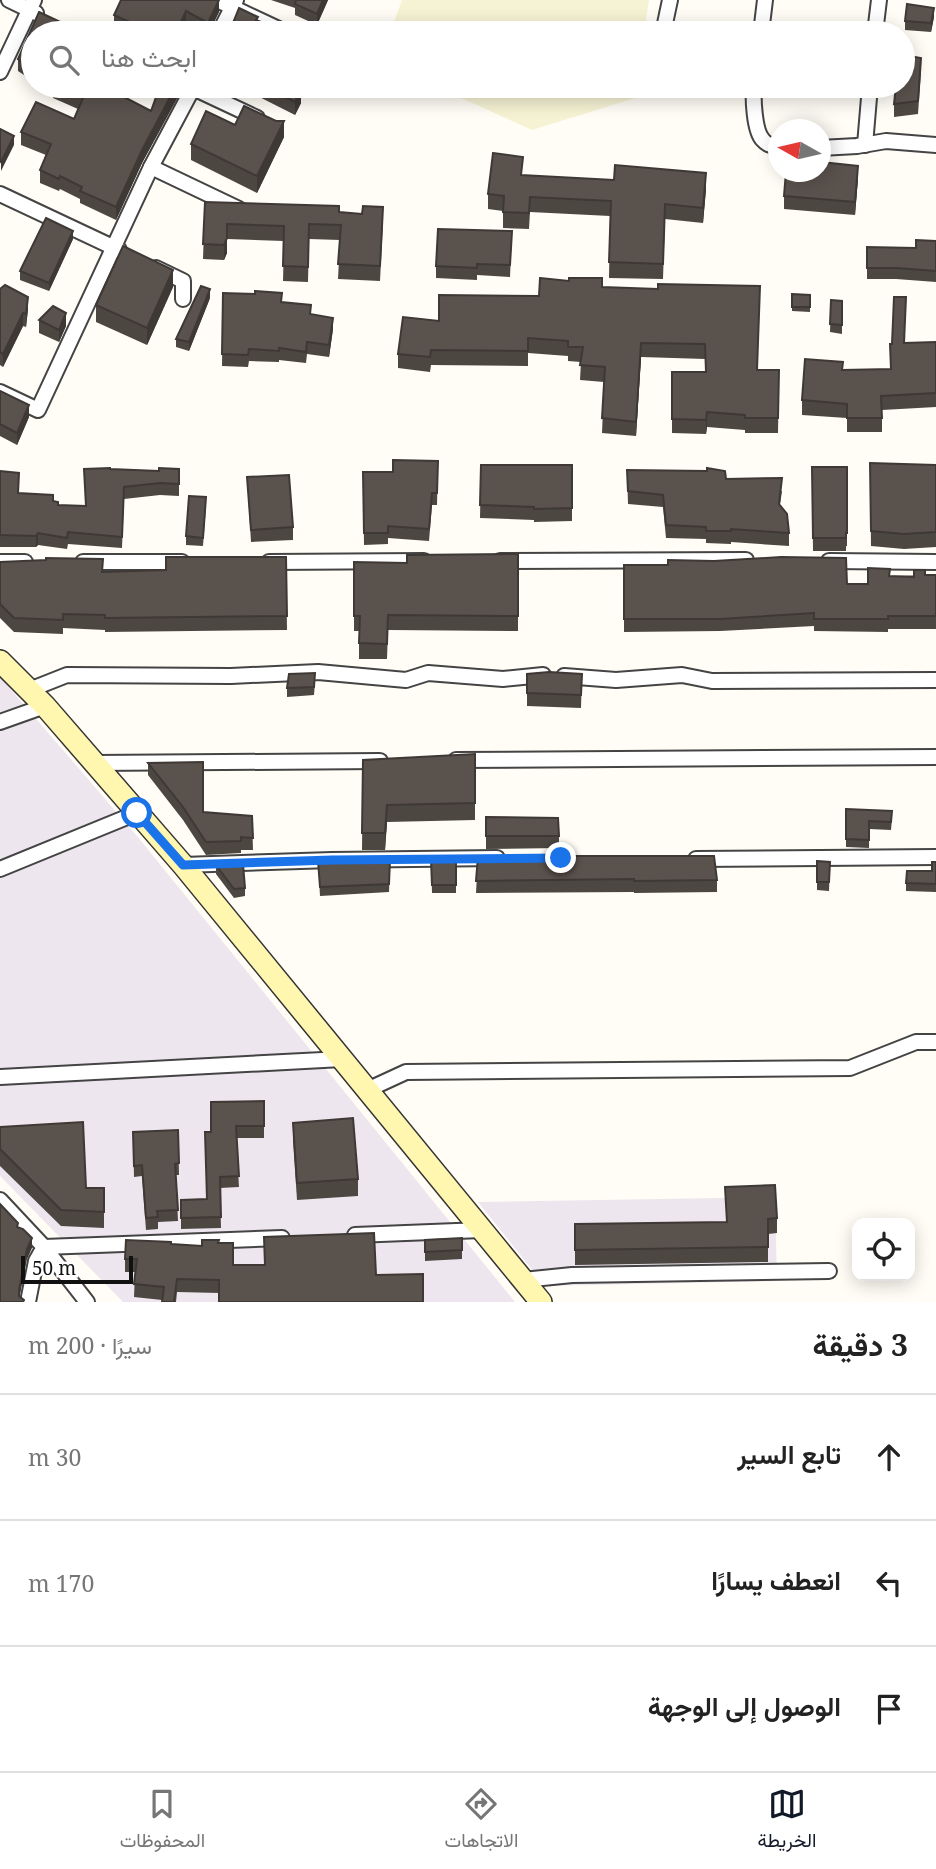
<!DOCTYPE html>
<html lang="ar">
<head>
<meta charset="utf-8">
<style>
	:root { --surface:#fff; --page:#f2f2f2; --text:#222; --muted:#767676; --line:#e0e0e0; --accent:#111827 }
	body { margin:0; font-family:"Noto Serif",Vazirmatn,serif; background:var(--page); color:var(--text); direction:rtl }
	.controls { position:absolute; right:21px; bottom:21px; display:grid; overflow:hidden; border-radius:14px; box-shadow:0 4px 18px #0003 }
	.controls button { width:63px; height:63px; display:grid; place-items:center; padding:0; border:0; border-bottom:2px solid var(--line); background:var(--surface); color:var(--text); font:35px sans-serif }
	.compass { position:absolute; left:768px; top:119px; width:63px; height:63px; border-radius:50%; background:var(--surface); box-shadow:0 4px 18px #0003; rotate:278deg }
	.scale { position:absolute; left:21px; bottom:18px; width:112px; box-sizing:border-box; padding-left:7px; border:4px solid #111; border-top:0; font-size:19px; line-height:24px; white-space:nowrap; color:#111; -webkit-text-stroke:5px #fff; paint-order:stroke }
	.stop { position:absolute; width:21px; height:21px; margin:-16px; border:5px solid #1a73e8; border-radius:50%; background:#fff }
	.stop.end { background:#1a73e8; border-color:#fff; box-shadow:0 2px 7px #0008 }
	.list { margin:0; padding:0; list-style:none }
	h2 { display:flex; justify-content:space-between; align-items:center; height:91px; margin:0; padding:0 28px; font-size:30px }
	h2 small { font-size:23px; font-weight:400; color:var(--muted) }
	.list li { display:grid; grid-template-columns:46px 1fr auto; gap:21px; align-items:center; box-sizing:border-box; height:126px; padding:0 28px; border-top:2px solid var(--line) }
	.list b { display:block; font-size:26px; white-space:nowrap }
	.list em { font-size:23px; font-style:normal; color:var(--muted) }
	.icon { flex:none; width:38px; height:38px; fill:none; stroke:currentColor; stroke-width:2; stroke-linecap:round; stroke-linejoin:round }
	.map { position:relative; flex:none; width:936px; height:1302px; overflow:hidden; direction:ltr }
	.search { position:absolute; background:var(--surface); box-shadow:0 4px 18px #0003; left:21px; right:21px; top:21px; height:77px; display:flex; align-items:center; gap:18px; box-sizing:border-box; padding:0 24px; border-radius:38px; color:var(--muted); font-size:26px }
	.sheet { height:469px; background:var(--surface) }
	nav { display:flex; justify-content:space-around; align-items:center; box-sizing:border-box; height:98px; border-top:2px solid var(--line); background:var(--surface); font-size:19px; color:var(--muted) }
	nav a { display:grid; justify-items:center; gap:4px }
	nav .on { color:var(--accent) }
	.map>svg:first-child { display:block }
	.industrial { fill:#eee6ef }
	.farmland { fill:#f6f3d4 }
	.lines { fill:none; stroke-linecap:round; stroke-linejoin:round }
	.street-casing { stroke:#444; stroke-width:18 }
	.secondary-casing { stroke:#333; stroke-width:24 }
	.street { stroke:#fff; stroke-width:14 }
	.secondary { stroke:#fff6b0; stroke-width:21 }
	.wall { fill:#4d4742 }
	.shaded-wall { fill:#3f3936 }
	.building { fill:#5a524d; stroke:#3f3936; stroke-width:2 }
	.route { stroke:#1a73e8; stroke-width:9 }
</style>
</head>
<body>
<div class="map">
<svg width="936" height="1302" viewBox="0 0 936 1302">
	<rect width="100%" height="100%" fill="#fffdf5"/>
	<g class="industrial">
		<path d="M 0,677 L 137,836 L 515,1302 L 123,1302 L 0,1176 Z"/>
		<path d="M 775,1197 L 777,1281 L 545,1286 L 478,1202 Z"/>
	</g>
	<g class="farmland">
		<path d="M 402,0 L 649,0 L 644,33 L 413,33 L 394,22 Z"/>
		<path d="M 448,86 L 637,86 L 635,98 L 532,130 L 450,93 Z"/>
	</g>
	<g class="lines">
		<defs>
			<g id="street">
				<path d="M 9,0 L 36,13"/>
				<path d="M 217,0 L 287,33"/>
				<path d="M 219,33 L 236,0"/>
				<path d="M 663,33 L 670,0"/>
				<path d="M 761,33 L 765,0"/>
				<path d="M 875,33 L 879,0"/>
				<path d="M 0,72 L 34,0"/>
				<path d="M 189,86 L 257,118"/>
				<path d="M 754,86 C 753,98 754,131 763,140 C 767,145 773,146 778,146"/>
				<path d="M 865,145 L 870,86"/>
				<path d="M 820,148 L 857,146 L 886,141 L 936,145"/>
				<path d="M 151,167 L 239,209"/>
				<path d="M 0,194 L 119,250"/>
				<path d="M 156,268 L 183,281 L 183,299"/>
				<path d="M 0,392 L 38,410 L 151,167 L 194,86"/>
				<path d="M 500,561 L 746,560"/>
				<path d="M 829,561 L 936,562"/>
				<path d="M 0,562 L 25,562"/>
				<path d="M 83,562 L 182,562"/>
				<path d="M 269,562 L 424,561"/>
				<path d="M 564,676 L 616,680 L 682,675 L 712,681 L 936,680"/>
				<path d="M 29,690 L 67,675 L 231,676 L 318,672 L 406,680 L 428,673 L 503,679 L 543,675"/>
				<path d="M 0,722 L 45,706"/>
				<path d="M 456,760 L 936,757"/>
				<path d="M 94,763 L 380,761"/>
				<path d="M 696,859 L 936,857"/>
				<path d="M 183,865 L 332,860 L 497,858"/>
				<path d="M 0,869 L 137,813"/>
				<path d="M 0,1077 L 342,1059"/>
				<path d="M 367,1090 L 406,1072 L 850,1068 L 916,1042 L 936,1042"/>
				<path d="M 0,1200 L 44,1247 L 87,1302"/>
				<path d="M 355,1235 L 482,1230"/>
				<path d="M 523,1280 L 572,1275 L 829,1271"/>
				<path d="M 28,1302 L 36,1261 L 44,1247 L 282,1238"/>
			</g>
			<path id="secondary" d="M 0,661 L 45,706 L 183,865 L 541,1302"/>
		</defs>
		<use href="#street" class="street-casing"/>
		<use href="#secondary" class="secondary-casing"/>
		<use href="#street" class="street"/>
		<use href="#secondary" class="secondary"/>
	</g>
	<g class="wall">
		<path d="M 121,0 L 219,12 L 209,33 L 205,33 L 186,23 L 181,33 L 128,33 L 114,27 L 114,15 Z"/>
		<path d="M 271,0 L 328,0 L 317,25 L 295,15 L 295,8 Z"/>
		<path d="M 39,12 L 75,29 L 84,28 L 95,33 L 33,33 L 33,81 L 18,71 L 18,59 Z"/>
		<path d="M 934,17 L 931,32 L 905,30 L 905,21 Z"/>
		<path d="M 921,71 L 918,114 L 894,117 L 894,104 Z"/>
		<path d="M 41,86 L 83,86 L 151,111 L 159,89 L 152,86 L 181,86 L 181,91 L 142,163 L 116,220 L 80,203 L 80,199 L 60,189 L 59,191 L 40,183 L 40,170 L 46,155 L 21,145 L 21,132 L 74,119 L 78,109 L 53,98 L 53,93 Z"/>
		<path d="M 238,86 L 294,86 L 301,103 L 295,115 Z"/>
		<path d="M 235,125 L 284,137 L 257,193 L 191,160 L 191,144 Z"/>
		<path d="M 523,175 L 706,189 L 703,223 L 665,219 L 663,279 L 609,278 L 610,216 L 530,212 L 529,229 L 503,228 L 503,211 L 488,209 L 488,194 Z"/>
		<path d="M 858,178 L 855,215 L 784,209 L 784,196 Z"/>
		<path d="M 205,202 L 339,212 L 383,222 L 380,281 L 338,279 L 340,240 L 309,239 L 308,282 L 283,281 L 284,241 L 227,239 L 227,253 L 224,260 L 203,259 Z"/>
		<path d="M 512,231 L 510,277 L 477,275 L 477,280 L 436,278 L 436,266 Z"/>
		<path d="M 73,239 L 49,291 L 20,280 L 20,271 Z"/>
		<path d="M 936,241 L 936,282 L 896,279 L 867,279 L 867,247 L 916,248 Z"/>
		<path d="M 173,287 L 147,345 L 96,322 L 96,305 Z"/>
		<path d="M 602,287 L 758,370 L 779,370 L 778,433 L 745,433 L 745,430 L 707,427 L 706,434 L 672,433 L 672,372 L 706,372 L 705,359 L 641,357 L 636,436 L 602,433 L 604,382 L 580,380 L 581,362 L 568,361 L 568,356 L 528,353 L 528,366 L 431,365 L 430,372 L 398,368 L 398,354 L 439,321 L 539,296 Z"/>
		<path d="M 0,289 L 28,309 L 26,327 L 23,326 L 3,367 L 0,365 Z"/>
		<path d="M 223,293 L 282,302 L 311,314 L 333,329 L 329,357 L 307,354 L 306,363 L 279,360 L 279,362 L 249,361 L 248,367 L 222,366 Z"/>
		<path d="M 792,294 L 810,295 L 810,312 L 792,311 Z"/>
		<path d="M 210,298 L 189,351 L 176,347 L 176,339 Z"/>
		<path d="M 831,300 L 842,301 L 842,334 L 830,332 Z"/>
		<path d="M 39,320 L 66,326 L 59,342 L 39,333 Z"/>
		<path d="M 936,342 L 936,407 L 882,410 L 882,432 L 847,432 L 847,418 L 802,415 L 802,400 L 843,370 L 891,369 L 890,344 Z"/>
		<path d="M 0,391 L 29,417 L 17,445 L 0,436 Z"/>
		<path d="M 438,461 L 437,505 L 432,505 L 429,541 L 388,538 L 388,544 L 364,545 L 363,472 L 393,472 Z"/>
		<path d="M 870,463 L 936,465 L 936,547 L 904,549 L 871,546 Z"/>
		<path d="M 481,465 L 572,465 L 572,521 L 534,522 L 534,520 L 480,518 Z"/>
		<path d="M 812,467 L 847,467 L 847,546 L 846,546 L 846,551 L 813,551 Z"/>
		<path d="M 84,469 L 159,471 L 179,469 L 179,496 L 160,495 L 124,499 L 122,548 L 68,544 L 67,549 L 38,545 L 36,547 L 0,547 L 0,471 L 19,485 L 19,493 L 53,501 L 58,505 L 86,506 Z"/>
		<path d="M 627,470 L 726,479 L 782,491 L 780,505 L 789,533 L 789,546 L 731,542 L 731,544 L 706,543 L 706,539 L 666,538 L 663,507 L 628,504 Z"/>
		<path d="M 247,477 L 293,527 L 293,540 L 251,542 Z"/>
		<path d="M 206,506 L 203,546 L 186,545 L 186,536 Z"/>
		<path d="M 518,554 L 518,631 L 388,630 L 387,659 L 359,659 L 359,631 L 354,631 L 354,562 L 407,563 Z"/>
		<path d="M 286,557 L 287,630 L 105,632 L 105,630 L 63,628 L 63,634 L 14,632 L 0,618 L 0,562 L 103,572 L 166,570 Z"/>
		<path d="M 624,565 L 847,584 L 868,584 L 890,576 L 936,575 L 936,629 L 888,629 L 888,632 L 814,631 L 814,626 L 720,631 L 624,632 Z"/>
		<path d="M 527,674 L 582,674 L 581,708 L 527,706 Z"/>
		<path d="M 315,682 L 314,695 L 287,697 L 287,688 Z"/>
		<path d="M 475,754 L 475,820 L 387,822 L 385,850 L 362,850 L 363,760 Z"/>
		<path d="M 148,763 L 203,812 L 252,816 L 253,850 L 241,850 L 241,853 L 206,855 L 183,820 L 148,775 Z"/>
		<path d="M 846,809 L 892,819 L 891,830 L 869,829 L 869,848 L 846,847 Z"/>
		<path d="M 486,817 L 559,836 L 559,848 L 486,849 Z"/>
		<path d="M 478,856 L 717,880 L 717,892 L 634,893 L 634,892 L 476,893 Z"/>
		<path d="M 390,860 L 389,892 L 320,896 L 318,861 Z"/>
		<path d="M 431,860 L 456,860 L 456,893 L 432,893 Z"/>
		<path d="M 817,861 L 830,862 L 829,891 L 817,890 Z"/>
		<path d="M 936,862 L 936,892 L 906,891 L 906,883 L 932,871 Z"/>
		<path d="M 216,865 L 245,888 L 245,896 L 234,898 L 216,874 Z"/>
		<path d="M 264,1101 L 264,1138 L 236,1138 L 239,1187 L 220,1188 L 221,1228 L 181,1229 L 181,1200 L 206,1199 L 211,1132 Z"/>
		<path d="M 293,1123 L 358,1179 L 358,1196 L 297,1200 L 293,1140 Z"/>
		<path d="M 0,1127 L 86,1188 L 104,1188 L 104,1228 L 61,1226 L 0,1166 Z"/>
		<path d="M 178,1130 L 179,1175 L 176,1175 L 178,1221 L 158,1222 L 158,1229 L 146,1230 L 142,1176 L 134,1177 L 133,1132 Z"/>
		<path d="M 777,1218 L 777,1233 L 768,1234 L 768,1262 L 575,1265 L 575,1224 L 726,1222 Z"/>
		<path d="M 374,1233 L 219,1293 L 177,1292 L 176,1302 L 162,1302 L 162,1300 L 134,1297 L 135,1272 L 125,1272 L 125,1259 L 171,1244 L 202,1246 L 218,1243 L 233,1265 L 265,1265 Z"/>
		<path d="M 462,1238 L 462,1259 L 425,1261 L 425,1240 Z"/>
	</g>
	<g class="shaded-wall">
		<path d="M 219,0 L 219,12 L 208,33 L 208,23 Z"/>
		<path d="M 323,0 L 328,0 L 317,25 L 317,14 Z"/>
		<path d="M 934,8 L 934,17 L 931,32 L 931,23 Z"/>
		<path d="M 186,11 L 186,23 L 181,33 L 176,33 Z"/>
		<path d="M 176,86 L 181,86 L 181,91 L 142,163 L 116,220 L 116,207 L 142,150 Z"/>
		<path d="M 301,90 L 301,103 L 295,115 L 295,102 Z"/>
		<path d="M 284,121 L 284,137 L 257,193 L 257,176 Z"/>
		<path d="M 14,136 L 14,145 L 1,171 L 1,162 Z"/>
		<path d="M 858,166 L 858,178 L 855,215 L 855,202 Z"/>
		<path d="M 706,173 L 706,189 L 703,223 L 703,208 Z"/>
		<path d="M 227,224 L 227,253 L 224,260 L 224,245 Z"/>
		<path d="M 73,231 L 73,239 L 49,291 L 49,283 Z"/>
		<path d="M 173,270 L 173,287 L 147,345 L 147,328 Z"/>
		<path d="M 210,289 L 210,298 L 189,351 L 189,342 Z"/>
		<path d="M 28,297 L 28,309 L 26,327 L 26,314 Z"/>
		<path d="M 23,313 L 23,326 L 3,367 L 3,354 Z"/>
		<path d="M 66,313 L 66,326 L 59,342 L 59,330 Z"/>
		<path d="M 333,318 L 333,329 L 329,357 L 329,345 Z"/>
		<path d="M 641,343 L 641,357 L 636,436 L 636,422 Z"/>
		<path d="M 29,405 L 29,417 L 17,445 L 17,433 Z"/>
		<path d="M 707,412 L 707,427 L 706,434 L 706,420 Z"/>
		<path d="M 38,533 L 38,545 L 36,547 L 36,536 Z"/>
		<path d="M 387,805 L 387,822 L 385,850 L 385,833 Z"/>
		<path d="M 32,1238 L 32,1248 L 27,1259 L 19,1300 L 19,1290 L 27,1249 Z"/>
	</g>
	<g class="building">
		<path d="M 121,0 L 219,0 L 208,23 L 186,11 L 176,33 L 153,33 L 114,15 Z"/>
		<path d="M 296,0 L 323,0 L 317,14 L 295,4 Z"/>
		<path d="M 907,4 L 934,8 L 931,23 L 905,21 Z"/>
		<path d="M 239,8 L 258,17 L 256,20 L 281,30 L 282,28 L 287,30 L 293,28 L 304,33 L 229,33 Z"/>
		<path d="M 39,12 L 75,29 L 84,28 L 95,33 L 33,33 L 33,68 L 18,59 Z"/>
		<path d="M 903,55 L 921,58 L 918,101 L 894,104 L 896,86 L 903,86 Z"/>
		<path d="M 55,86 L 83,86 L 99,91 L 103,86 L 151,111 L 160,86 L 176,86 L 142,150 L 116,207 L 80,191 L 82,187 L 60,176 L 59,179 L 40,170 L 51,144 L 21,132 L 36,102 L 74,119 L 83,98 Z"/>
		<path d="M 263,86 L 294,86 L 301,90 L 295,102 Z"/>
		<path d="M 244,106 L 276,121 L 284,121 L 257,176 L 191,144 L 206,111 L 235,125 Z"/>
		<path d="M 0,129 L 14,136 L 1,162 L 0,161 Z"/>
		<path d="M 493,153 L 523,157 L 521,175 L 614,180 L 615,165 L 706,173 L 703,208 L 665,204 L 663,264 L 609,262 L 611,201 L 530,197 L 529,213 L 503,212 L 504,196 L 488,194 Z"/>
		<path d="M 821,162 L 858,166 L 855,202 L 784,196 L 786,172 L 821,172 Z"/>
		<path d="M 205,202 L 339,206 L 339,212 L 362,214 L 363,206 L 383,207 L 380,266 L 338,264 L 341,225 L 309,224 L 308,267 L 283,266 L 284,226 L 227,224 L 227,238 L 224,245 L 203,244 Z"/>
		<path d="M 46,218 L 73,231 L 49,283 L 20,271 Z"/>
		<path d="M 438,229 L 512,231 L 510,265 L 477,264 L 477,268 L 436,266 Z"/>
		<path d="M 916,240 L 936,241 L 936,271 L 896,268 L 867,268 L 867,247 L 916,248 Z"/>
		<path d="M 123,246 L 173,270 L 147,328 L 96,305 Z"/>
		<path d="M 540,278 L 569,281 L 569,278 L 602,278 L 602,287 L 658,289 L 658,284 L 760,286 L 757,370 L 779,370 L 778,418 L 745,418 L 745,415 L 707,412 L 706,420 L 672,419 L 672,372 L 706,372 L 705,344 L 641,343 L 636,422 L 602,418 L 605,367 L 580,365 L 583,347 L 568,347 L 568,341 L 528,338 L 528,351 L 431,350 L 430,357 L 398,354 L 403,317 L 439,321 L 439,295 L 539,296 Z"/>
		<path d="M 5,285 L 28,297 L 26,314 L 23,313 L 3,354 L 0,352 L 0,289 Z"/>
		<path d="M 201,286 L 210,289 L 189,342 L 176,339 Z"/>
		<path d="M 255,291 L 282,293 L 281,302 L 311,305 L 310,314 L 333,318 L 329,345 L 307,342 L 306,352 L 279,348 L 279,351 L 249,349 L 248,355 L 222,354 L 223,293 L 255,294 Z"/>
		<path d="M 792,294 L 810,295 L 810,307 L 792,307 Z"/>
		<path d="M 894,297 L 906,297 L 904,343 L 936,342 L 936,393 L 881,396 L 882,418 L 847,418 L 847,404 L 802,400 L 805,359 L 843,362 L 842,370 L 891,369 L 890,344 L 892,344 Z"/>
		<path d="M 831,300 L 842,301 L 842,325 L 830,324 Z"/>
		<path d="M 53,306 L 66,313 L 59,330 L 39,320 Z"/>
		<path d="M 0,391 L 29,405 L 17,433 L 0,424 Z"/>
		<path d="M 393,460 L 438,461 L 437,493 L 432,493 L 429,529 L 388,526 L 388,533 L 364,533 L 363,472 L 393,472 Z"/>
		<path d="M 870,463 L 936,465 L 936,532 L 904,534 L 871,531 Z"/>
		<path d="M 481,465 L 572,465 L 572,508 L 534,509 L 534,507 L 480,505 Z"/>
		<path d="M 812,467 L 847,467 L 847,533 L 846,533 L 846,538 L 813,538 Z"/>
		<path d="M 110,468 L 110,469 L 159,471 L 159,468 L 179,469 L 179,484 L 160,483 L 124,487 L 122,537 L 68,532 L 67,538 L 38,533 L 36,536 L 0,535 L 0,471 L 19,473 L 18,493 L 53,495 L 53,501 L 58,502 L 58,505 L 86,506 L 84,469 Z"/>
		<path d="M 707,468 L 725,471 L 726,479 L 782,478 L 779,504 L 787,514 L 789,533 L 731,529 L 731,531 L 706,531 L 706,527 L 666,525 L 663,495 L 628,491 L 627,470 L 707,471 Z"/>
		<path d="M 289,475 L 293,527 L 251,530 L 247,477 Z"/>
		<path d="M 189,496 L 206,497 L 203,538 L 186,536 Z"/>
		<path d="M 518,554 L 518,616 L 388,615 L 387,644 L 359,643 L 360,616 L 354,616 L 354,562 L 407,563 L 407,555 Z"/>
		<path d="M 166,557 L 286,557 L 287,616 L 105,618 L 105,615 L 63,614 L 63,620 L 14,618 L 0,604 L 0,562 L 46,560 L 46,558 L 103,559 L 102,572 L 166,570 Z"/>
		<path d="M 781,557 L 846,558 L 847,584 L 868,584 L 868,568 L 890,569 L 889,576 L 914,577 L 914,570 L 925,570 L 925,575 L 936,575 L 936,616 L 888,616 L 888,619 L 814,619 L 814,613 L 720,619 L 624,619 L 624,565 L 668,565 L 668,560 L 714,561 Z"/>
		<path d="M 549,672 L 582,674 L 581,695 L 527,693 L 527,674 Z"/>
		<path d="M 315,673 L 314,687 L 287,688 L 289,674 Z"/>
		<path d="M 475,754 L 475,803 L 387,805 L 385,833 L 362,833 L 363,760 Z"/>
		<path d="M 203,762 L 203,812 L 252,816 L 253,838 L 241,837 L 241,841 L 206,842 L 183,807 L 148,763 Z"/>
		<path d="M 846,809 L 892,811 L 891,822 L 869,821 L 869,840 L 846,839 Z"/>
		<path d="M 486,817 L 558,818 L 559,836 L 486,836 Z"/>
		<path d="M 478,856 L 714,856 L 717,880 L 634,881 L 634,879 L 476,881 Z"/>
		<path d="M 390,860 L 389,884 L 320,887 L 318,861 Z"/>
		<path d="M 431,860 L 456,860 L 456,885 L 432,885 Z"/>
		<path d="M 817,861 L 830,862 L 829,882 L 817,882 Z"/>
		<path d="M 932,862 L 936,862 L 936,884 L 906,883 L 907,871 L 932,871 Z"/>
		<path d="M 243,864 L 245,888 L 234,889 L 216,865 Z"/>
		<path d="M 264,1101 L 264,1126 L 236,1126 L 239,1176 L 220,1177 L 221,1217 L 181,1218 L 181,1200 L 207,1199 L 205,1132 L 211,1132 L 211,1102 Z"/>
		<path d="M 353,1118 L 358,1179 L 297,1183 L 293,1123 Z"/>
		<path d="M 83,1122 L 86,1188 L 104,1188 L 104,1212 L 61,1210 L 0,1149 L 0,1127 Z"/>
		<path d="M 178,1130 L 179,1163 L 175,1164 L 178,1210 L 157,1211 L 158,1217 L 146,1218 L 142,1165 L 134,1166 L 133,1132 Z"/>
		<path d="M 775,1185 L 777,1218 L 768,1219 L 768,1247 L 575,1250 L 575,1224 L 727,1222 L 725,1187 Z"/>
		<path d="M 0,1204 L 18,1223 L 17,1227 L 23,1229 L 32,1238 L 27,1249 L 19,1290 L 19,1296 L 24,1300 L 23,1302 L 0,1302 Z"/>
		<path d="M 374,1233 L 376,1275 L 423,1274 L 423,1302 L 219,1302 L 219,1280 L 177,1279 L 174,1302 L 162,1302 L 164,1287 L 134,1284 L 137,1259 L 125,1259 L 126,1240 L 171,1242 L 171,1244 L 202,1246 L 202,1240 L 219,1240 L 218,1243 L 233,1243 L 233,1265 L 265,1265 L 264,1237 Z"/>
		<path d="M 462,1238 L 462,1250 L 425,1252 L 425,1240 Z"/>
	</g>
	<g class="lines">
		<path class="route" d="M 137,813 L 183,865 L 332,860 L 561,858"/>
	</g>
</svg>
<div class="controls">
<button><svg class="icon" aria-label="locate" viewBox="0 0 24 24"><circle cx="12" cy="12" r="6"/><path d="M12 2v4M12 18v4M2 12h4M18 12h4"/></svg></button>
</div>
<svg class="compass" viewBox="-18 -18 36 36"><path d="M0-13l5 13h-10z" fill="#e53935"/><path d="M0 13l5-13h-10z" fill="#767676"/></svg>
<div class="scale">50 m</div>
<div class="stop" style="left:137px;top:813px"></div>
<div class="stop end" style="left:561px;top:858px"></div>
<div class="search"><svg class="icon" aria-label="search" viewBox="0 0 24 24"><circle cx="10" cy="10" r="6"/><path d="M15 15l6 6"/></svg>ابحث هنا</div>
</div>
<section class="sheet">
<h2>3 دقيقة<small>سيرًا · 200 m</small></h2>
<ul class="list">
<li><svg class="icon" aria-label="ahead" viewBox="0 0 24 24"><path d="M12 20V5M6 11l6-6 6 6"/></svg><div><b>تابع السير</b></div><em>30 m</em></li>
<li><svg class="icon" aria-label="left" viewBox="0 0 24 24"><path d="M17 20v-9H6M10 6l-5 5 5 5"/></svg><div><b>انعطف يسارًا</b></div><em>170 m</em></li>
<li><svg class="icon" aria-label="arrive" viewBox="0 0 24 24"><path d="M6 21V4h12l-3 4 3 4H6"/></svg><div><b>الوصول إلى الوجهة</b></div></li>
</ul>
</section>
<nav>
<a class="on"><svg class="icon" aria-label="map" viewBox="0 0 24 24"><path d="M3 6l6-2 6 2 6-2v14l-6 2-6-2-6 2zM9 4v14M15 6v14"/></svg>الخريطة</a>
<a><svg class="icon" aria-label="directions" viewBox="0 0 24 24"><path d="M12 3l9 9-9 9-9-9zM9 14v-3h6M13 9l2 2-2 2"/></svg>الاتجاهات</a>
<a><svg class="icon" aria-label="saved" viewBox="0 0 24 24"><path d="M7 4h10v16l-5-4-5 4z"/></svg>المحفوظات</a>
</nav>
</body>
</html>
